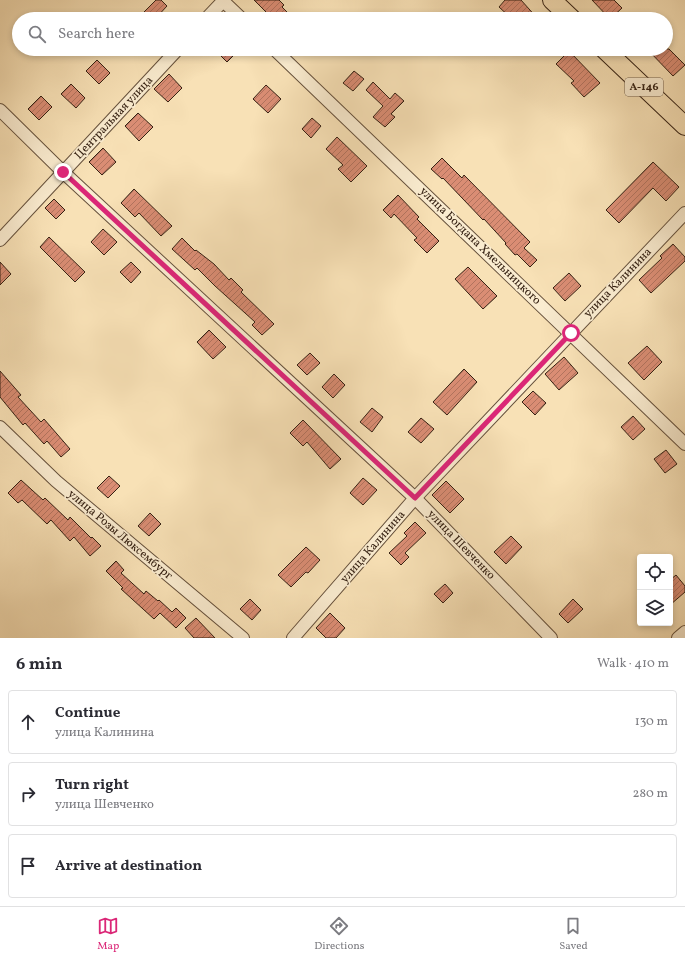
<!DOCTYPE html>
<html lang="en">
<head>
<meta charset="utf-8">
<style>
	:root { --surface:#fff; --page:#f2f2f3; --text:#2b2b33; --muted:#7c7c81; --line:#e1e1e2; --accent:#db2777 }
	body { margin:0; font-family:Vollkorn,serif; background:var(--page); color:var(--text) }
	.controls { position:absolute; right:12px; bottom:12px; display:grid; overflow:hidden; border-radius:4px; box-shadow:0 2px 6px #0003 }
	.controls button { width:36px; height:36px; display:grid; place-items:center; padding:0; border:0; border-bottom:1px solid var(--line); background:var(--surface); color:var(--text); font:20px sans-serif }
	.stop { position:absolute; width:12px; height:12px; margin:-9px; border:3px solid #db2777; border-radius:50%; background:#fff }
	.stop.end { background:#db2777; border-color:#fff; box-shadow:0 1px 4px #0008 }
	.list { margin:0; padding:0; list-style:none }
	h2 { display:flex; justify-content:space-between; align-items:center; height:52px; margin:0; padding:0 16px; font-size:17px }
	h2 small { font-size:13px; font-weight:400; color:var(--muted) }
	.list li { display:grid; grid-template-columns:26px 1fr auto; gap:12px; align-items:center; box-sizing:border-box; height:64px; margin:0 8px 8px; padding:0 8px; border:1px solid var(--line); border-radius:4px }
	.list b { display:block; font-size:15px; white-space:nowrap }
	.list p { margin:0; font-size:13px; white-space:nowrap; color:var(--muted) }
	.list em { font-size:13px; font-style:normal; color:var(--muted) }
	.icon { flex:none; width:22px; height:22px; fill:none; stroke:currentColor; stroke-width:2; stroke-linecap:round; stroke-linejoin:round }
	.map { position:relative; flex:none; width:685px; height:638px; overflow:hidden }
	.search { position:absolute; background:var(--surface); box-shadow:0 2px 6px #0003; left:12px; right:12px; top:12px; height:44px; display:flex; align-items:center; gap:10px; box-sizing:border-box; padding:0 14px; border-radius:22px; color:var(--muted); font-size:15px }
	.sheet { height:268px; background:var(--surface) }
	nav { display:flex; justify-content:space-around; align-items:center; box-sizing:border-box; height:56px; border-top:1px solid var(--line); background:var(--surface); font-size:11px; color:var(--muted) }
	nav a { display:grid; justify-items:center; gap:2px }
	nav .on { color:var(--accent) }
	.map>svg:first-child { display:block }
	.building { fill:url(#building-hatch); stroke:#352113 }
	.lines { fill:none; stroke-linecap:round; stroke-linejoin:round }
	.minor-casing { stroke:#66513c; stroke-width:14 }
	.highway-casing { stroke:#352113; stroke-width:20 }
	.minor { stroke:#faecd0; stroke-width:12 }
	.highway { stroke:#f8e1b6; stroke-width:18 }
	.route { stroke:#db2777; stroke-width:5 }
	.labels { text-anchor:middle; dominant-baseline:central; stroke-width:3.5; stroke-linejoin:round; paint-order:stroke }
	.shield { fill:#faecd0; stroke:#705e4c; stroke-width:1 }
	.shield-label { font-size:11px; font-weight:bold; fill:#352113 }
	.street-label { font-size:12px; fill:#352113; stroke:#faecd0 }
</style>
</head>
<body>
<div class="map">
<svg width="685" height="638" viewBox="0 0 685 638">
	<defs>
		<pattern id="building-hatch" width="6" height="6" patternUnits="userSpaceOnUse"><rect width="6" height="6" fill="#da8d74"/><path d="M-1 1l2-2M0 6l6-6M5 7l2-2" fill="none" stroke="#b2735e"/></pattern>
	</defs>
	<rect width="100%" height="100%" fill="#f8e1b6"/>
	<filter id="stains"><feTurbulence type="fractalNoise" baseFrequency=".005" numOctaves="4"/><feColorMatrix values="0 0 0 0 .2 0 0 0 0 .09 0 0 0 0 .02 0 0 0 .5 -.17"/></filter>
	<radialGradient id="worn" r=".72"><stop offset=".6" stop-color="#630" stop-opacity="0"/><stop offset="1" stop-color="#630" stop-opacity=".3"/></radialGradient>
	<g class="building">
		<path d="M 156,0 L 161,0 L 167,6 L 155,19 L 137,19 Z"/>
		<path d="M 254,0 L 279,0 L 284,5 L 282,7 L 294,19 L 273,19 Z"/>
		<path d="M 505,0 L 521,0 L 538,19 L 512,19 L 499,7 Z"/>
		<path d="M 592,0 L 614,0 L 622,8 L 610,19 Z"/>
		<path d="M 214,49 L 240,49 L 227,62 Z"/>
		<path d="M 647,49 L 669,49 L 685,65 L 673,76 Z"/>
		<path d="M 569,51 L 600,83 L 584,97 L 571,83 L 574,81 L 556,64 Z"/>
		<path d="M 97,60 L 110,73 L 99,84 L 86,71 Z"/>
		<path d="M 354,71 L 364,79 L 353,91 L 343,83 Z"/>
		<path d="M 169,74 L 182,88 L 168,102 L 154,89 Z"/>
		<path d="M 373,82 L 390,99 L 395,93 L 404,101 L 391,114 L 395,117 L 385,127 L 373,117 L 383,106 L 366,90 Z"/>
		<path d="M 71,84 L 85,98 L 76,108 L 61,94 Z"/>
		<path d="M 266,85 L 281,99 L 268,113 L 253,99 Z"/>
		<path d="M 41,96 L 52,107 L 39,120 L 28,109 Z"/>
		<path d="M 138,113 L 153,127 L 139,141 L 125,126 Z"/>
		<path d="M 312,118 L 321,126 L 311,138 L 302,129 Z"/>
		<path d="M 337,137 L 367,166 L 351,182 L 338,169 L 343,165 L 326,149 Z"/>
		<path d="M 103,148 L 116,162 L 102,175 L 89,162 Z"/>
		<path d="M 442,158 L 462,178 L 464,175 L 530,242 L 524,248 L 537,260 L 530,267 L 517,254 L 515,255 L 505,244 L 506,243 L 484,219 L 483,220 L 443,178 L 442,179 L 431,169 Z"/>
		<path d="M 653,162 L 679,187 L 666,201 L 653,188 L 619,223 L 606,210 Z"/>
		<path d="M 134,189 L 172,226 L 161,236 L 139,213 L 135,217 L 121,203 Z"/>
		<path d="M 398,195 L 419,217 L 417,219 L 439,241 L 427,253 L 414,240 L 417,238 L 394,214 L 391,218 L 383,210 Z"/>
		<path d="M 54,199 L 65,210 L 56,219 L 45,208 Z"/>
		<path d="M 103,229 L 117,242 L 104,255 L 91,242 Z"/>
		<path d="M 49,237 L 85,272 L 75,282 L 40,247 Z"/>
		<path d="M 182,238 L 195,251 L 196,250 L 214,264 L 229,280 L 231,278 L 243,290 L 241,292 L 274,324 L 262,335 L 252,325 L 255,322 L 215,286 L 197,268 L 195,270 L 172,249 Z"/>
		<path d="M 673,244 L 685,257 L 685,261 L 651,293 L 639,280 L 662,258 L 660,256 Z"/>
		<path d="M 0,262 L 11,274 L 0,285 Z"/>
		<path d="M 131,262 L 141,272 L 131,283 L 120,272 Z"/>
		<path d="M 468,267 L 497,296 L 483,309 L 455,279 Z"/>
		<path d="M 569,273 L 581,286 L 565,301 L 553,288 Z"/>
		<path d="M 209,330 L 226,347 L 213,359 L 197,342 Z"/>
		<path d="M 647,346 L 662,362 L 644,380 L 628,363 Z"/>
		<path d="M 310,353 L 320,363 L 307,375 L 297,365 Z"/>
		<path d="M 564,357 L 578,373 L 559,390 L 545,374 Z"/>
		<path d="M 464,369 L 477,382 L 447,415 L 433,402 Z"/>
		<path d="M 0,371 L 21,395 L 18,397 L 41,422 L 44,419 L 70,449 L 61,457 L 47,441 L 44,444 L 25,423 L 23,425 L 0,397 Z"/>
		<path d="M 334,374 L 345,385 L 333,398 L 322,387 Z"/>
		<path d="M 533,391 L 546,403 L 535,415 L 522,402 Z"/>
		<path d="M 372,408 L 383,417 L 372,432 L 360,422 Z"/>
		<path d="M 633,416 L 645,429 L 633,440 L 621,427 Z"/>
		<path d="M 421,418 L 434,429 L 421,443 L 408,432 Z"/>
		<path d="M 303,420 L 341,459 L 330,469 L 307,442 L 303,446 L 290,433 Z"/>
		<path d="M 666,450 L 677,464 L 665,473 L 654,459 Z"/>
		<path d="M 109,476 L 120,486 L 108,498 L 97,488 Z"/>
		<path d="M 363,478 L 377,490 L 363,505 L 350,493 Z"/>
		<path d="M 21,480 L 43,500 L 45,498 L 68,520 L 70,517 L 91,538 L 92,537 L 101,546 L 90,556 L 74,537 L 70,541 L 51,520 L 47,524 L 22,500 L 18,503 L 8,493 Z"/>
		<path d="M 446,481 L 464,499 L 450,513 L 432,495 Z"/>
		<path d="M 150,513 L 161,524 L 149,536 L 138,526 Z"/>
		<path d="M 415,522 L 426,533 L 405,553 L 409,557 L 401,565 L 389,553 L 407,536 L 404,533 Z"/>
		<path d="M 511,536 L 522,547 L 506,564 L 494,552 Z"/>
		<path d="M 306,547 L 320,560 L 308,573 L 306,572 L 291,587 L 278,575 Z"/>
		<path d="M 116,561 L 124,570 L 121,573 L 144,594 L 146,591 L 158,601 L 159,600 L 172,612 L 176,608 L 186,618 L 176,628 L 160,613 L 154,619 L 121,589 L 123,588 L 106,571 Z"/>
		<path d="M 676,575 L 685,586 L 685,592 L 670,605 L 670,580 Z"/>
		<path d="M 445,584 L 453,593 L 443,603 L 434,594 Z"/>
		<path d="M 250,599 L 261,610 L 252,620 L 240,609 Z"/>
		<path d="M 573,599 L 583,609 L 568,623 L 559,614 Z"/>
		<path d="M 330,613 L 345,628 L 336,638 L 326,638 L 316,628 Z"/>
		<path d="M 196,618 L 215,638 L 194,638 L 185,628 Z"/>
	</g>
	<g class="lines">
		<defs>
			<g id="minor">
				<path d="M 223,1 L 242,19"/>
				<path d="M 206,19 L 224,0"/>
				<path d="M 274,49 L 685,444"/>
				<path d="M 0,110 L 63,172 L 415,498 L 551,638"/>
				<path d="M 0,240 L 178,49"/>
				<path d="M 0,427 L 56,481 L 243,638"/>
				<path d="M 293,638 L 415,498 L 685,213"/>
				<path d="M 678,638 L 685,632"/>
			</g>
			<g id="highway">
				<path d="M 552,0 L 572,19"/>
				<path d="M 604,49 L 685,126"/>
			</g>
		</defs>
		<use href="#minor" class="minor-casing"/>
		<use href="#highway" class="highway-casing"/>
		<use href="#minor" class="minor"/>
		<use href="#highway" class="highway"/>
	</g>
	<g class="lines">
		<path class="route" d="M 63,172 L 415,498 L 571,333"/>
	</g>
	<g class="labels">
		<rect class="shield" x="625" y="78" width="38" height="18" rx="3"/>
		<g class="shield-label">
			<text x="644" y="87">А-146</text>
		</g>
		<g class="street-label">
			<text transform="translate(114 118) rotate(-47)">Центральная улица</text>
			<text transform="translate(480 246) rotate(44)">улица Богдана Хмельницкого</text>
			<text transform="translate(618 283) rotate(-46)">улица Калинина</text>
			<text transform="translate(120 535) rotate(40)">улица Розы Люксембург</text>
			<text transform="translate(461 545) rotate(46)">улица Шевченко</text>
			<text transform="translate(373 547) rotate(-49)">улица Калинина</text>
		</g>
	</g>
	<rect width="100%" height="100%" filter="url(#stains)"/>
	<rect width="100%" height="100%" fill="url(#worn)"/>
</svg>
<div class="controls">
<button><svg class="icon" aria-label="locate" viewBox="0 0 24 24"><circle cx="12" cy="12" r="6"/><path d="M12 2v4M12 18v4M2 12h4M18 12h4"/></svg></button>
<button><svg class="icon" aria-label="layers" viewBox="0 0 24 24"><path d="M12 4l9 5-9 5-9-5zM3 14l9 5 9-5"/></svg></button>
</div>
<div class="stop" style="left:571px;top:333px"></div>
<div class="stop end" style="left:63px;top:172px"></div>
<div class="search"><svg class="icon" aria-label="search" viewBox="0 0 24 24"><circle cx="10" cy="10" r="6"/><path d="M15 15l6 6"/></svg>Search here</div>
</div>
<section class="sheet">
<h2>6 min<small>Walk · 410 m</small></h2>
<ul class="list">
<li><svg class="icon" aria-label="ahead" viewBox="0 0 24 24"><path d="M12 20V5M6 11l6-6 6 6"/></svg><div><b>Continue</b><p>улица Калинина</p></div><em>130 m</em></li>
<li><svg class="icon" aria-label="right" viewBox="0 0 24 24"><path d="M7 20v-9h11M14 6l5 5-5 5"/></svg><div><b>Turn right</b><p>улица Шевченко</p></div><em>280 m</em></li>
<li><svg class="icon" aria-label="arrive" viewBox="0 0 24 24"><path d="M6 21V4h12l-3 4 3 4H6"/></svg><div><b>Arrive at destination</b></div></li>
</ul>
</section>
<nav>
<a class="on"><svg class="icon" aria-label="map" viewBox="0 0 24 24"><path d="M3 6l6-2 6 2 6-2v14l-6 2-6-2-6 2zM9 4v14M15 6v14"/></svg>Map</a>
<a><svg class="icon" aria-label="directions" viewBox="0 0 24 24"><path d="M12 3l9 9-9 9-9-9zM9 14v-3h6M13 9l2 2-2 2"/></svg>Directions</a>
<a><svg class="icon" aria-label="saved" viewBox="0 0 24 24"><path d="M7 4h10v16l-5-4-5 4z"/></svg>Saved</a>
</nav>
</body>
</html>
